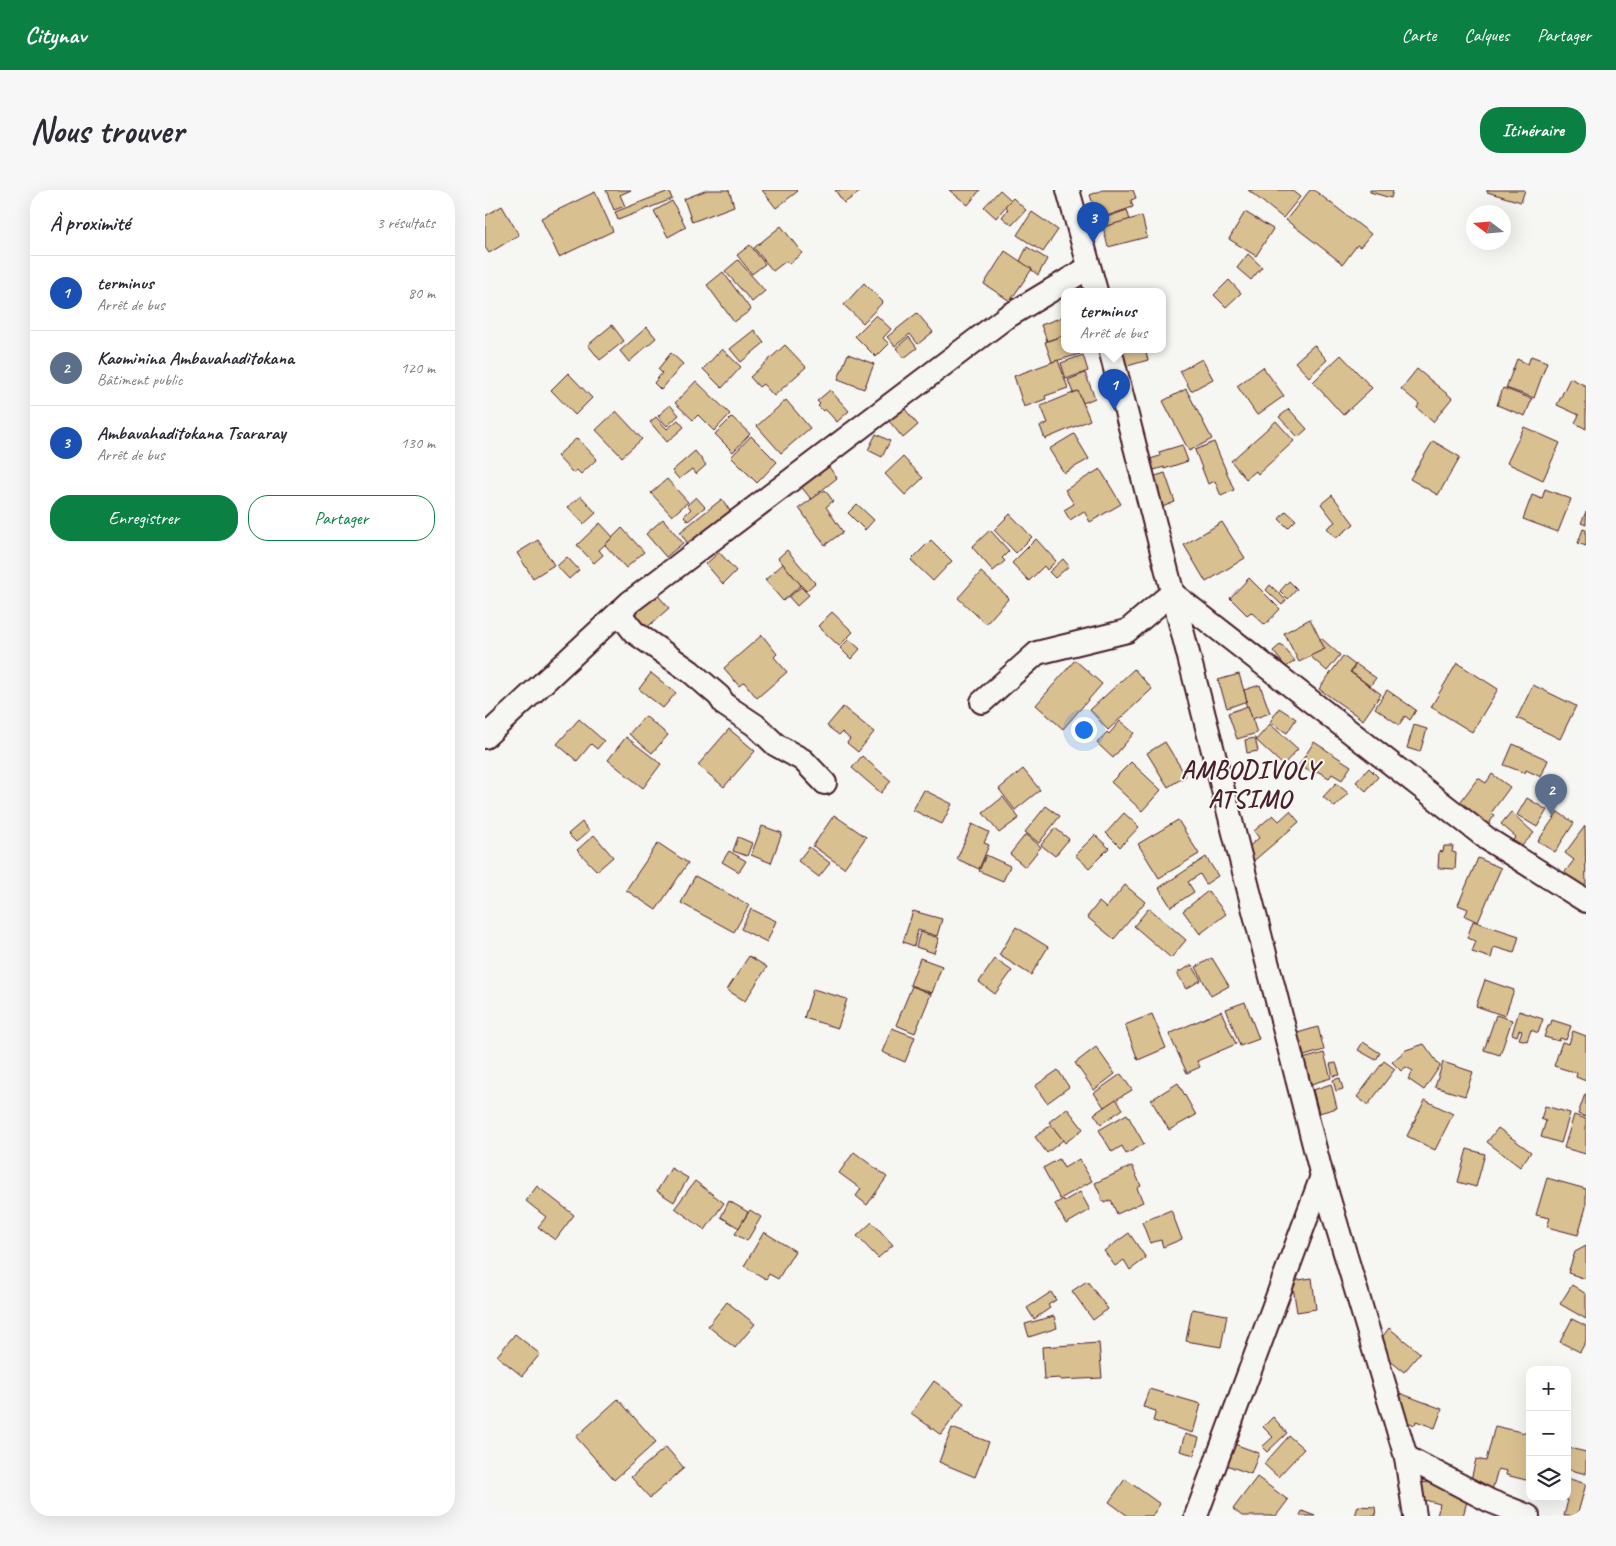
<!DOCTYPE html>
<html lang="fr">
<head>
<meta charset="utf-8">
<style>
	:root { --surface:#fff; --page:#f7f7f7; --text:#2b2b33; --muted:#7c7c81; --line:#e1e1e2; --accent:#0b8043 }
	body { margin:0; font-family:Caveat,sans-serif; background:var(--page); color:var(--text) }
	.controls { position:absolute; right:15px; bottom:15px; display:grid; overflow:hidden; border-radius:10px; box-shadow:0 5px 20px #0002 }
	.controls button { width:45px; height:45px; display:grid; place-items:center; padding:0; border:0; border-bottom:1px solid var(--line); background:var(--surface); color:var(--text); font:25px sans-serif }
	.compass { position:absolute; left:981px; top:15px; width:45px; height:45px; border-radius:50%; background:var(--surface); box-shadow:0 5px 20px #0002; rotate:286deg }
	.you { position:absolute; left:598px; top:539px; width:18px; height:18px; margin:-12px; border:4px solid #fff; border-radius:50%; background:#1a73e8; box-shadow:0 0 0 8px #1a73e833 }
	.badge { display:grid; place-items:center; width:32px; height:32px; border-radius:50%; background:var(--accent); color:#fff; font-size:16px; font-weight:700 }
	.pin { position:absolute; translate:-50% -41px; filter:drop-shadow(0 1px 2px #0008) }
	.pin::after { content:''; position:absolute; top:26px; width:18px; height:15px; background:inherit; clip-path:polygon(0 0,100% 0,50% 100%) }
	.popup { position:absolute; left:576px; top:98px; width:105px; height:65px; box-sizing:border-box; display:grid; place-content:center; border-radius:10px; background:var(--surface); filter:drop-shadow(0 1px 4px #0005); font-size:16px; white-space:nowrap; color:var(--muted) }
	.popup b { font-size:19px; color:var(--text) }
	.popup::after { content:''; position:absolute; left:50%; top:100%; margin-left:-10px; border:10px solid transparent; border-top-color:var(--surface) }
	.list { margin:0; padding:0; list-style:none }
	h2 { display:flex; justify-content:space-between; align-items:center; height:65px; margin:0; padding:0 20px; font-size:21px }
	h2 small { font-size:16px; font-weight:400; color:var(--muted) }
	.list li { display:grid; grid-template-columns:32px 1fr auto; gap:15px; align-items:center; box-sizing:border-box; height:75px; padding:0 20px; border-top:1px solid var(--line) }
	.list b { display:block; font-size:19px; white-space:nowrap }
	.list p { margin:0; font-size:16px; white-space:nowrap; color:var(--muted) }
	.list em { font-size:16px; font-style:normal; color:var(--muted) }
	.actions { display:flex; gap:10px; padding:15px 20px }
	.actions a { flex:1; padding:11px 0; border:1px solid var(--accent); border-radius:20px; text-align:center; font-size:18px; color:var(--accent) }
	.actions .main { background:var(--accent); color:#fff }
	.icon { flex:none; width:28px; height:28px; fill:none; stroke:currentColor; stroke-width:2; stroke-linecap:round; stroke-linejoin:round }
	.map { position:relative; flex:none; width:1101px; height:1326px; overflow:hidden; border-radius:20px }
	header { display:flex; align-items:center; gap:30px; box-sizing:border-box; height:70px; padding:0 25px; background:var(--accent); color:#fff }
	header strong { font-size:24px }
	nav { display:flex; gap:28px; margin-inline-start:auto; font-size:18px }
	.intro { display:flex; align-items:center; justify-content:space-between; box-sizing:border-box; height:120px; padding:0 30px }
	h1 { margin:0; font-size:35px }
	.button { padding:12px 22px; border-radius:20px; background:var(--accent); color:#fff; font-size:18px; font-weight:700 }
	main { display:flex; gap:30px; padding:0 30px }
	aside { flex:1; background:var(--surface); border-radius:20px; box-shadow:0 5px 20px #0002 }
	.map>svg:first-child { display:block }
	.building { fill:#d9c090; stroke:#4a1f2b }
	.lines { fill:none; stroke-linecap:round; stroke-linejoin:round }
	.minor-casing { stroke:#4a1f2b; stroke-width:26 }
	.minor { stroke:#f6f6f2; stroke-width:22 }
	.labels { text-anchor:middle; dominant-baseline:central; stroke-width:4; stroke-linejoin:round; paint-order:stroke }
	.district-label { font-size:25px; font-weight:bold; letter-spacing:1px; fill:#4a1f2b; stroke:#f6f6f2 }
</style>
</head>
<body>
<header>
<strong>Citynav</strong>
<nav><a>Carte</a><a>Calques</a><a>Partager</a></nav>
</header>
<div class="intro"><h1>Nous trouver</h1><a class="button">Itinéraire</a></div>
<main>
<aside>
<h2>À proximité<small>3 résultats</small></h2>
<ul class="list">
<li><span class="badge" style="background:#1a4fb4">1</span><div><b>terminus</b><p>Arrêt de bus</p></div><em>80 m</em></li>
<li><span class="badge" style="background:#5c6f8a">2</span><div><b>Kaominina Ambavahaditokana</b><p>Bâtiment public</p></div><em>120 m</em></li>
<li><span class="badge" style="background:#1a4fb4">3</span><div><b>Ambavahaditokana Tsararay</b><p>Arrêt de bus</p></div><em>130 m</em></li>
</ul>
<div class="actions"><a class="main">Enregistrer</a><a>Partager</a></div>
</aside>
<div class="map">
<svg width="1101" height="1326" viewBox="0 0 1101 1326">
	<rect width="100%" height="100%" fill="#f6f6f2"/>
	<filter id="ink" filterUnits="userSpaceOnUse"><feTurbulence type="fractalNoise" baseFrequency=".02" numOctaves="2"/><feDisplacementMap in="SourceGraphic" scale="10" xChannelSelector="R" yChannelSelector="G"/><feConvolveMatrix kernelMatrix="1 2 1 2 8 2 1 2 1" color-interpolation-filters="sRGB"/></filter>
	<g filter="url(#ink)">
		<g class="building">
			<path d="M 121,0 L 146,0 L 135,5 L 140,16 L 129,20 Z"/>
			<path d="M 222,0 L 244,0 L 249,16 L 207,32 L 199,9 Z"/>
			<path d="M 277,0 L 312,0 L 313,1 L 291,18 Z"/>
			<path d="M 350,0 L 374,0 L 375,2 L 359,13 Z"/>
			<path d="M 464,0 L 495,0 L 483,15 Z"/>
			<path d="M 515,0 L 526,10 L 511,28 L 499,17 Z"/>
			<path d="M 618,0 L 648,0 L 651,8 L 646,10 L 648,17 L 613,29 L 605,5 Z"/>
			<path d="M 763,0 L 806,0 L 815,7 L 798,28 Z"/>
			<path d="M 825,0 L 829,0 L 886,44 L 875,57 L 872,55 L 858,74 L 801,30 Z"/>
			<path d="M 885,0 L 908,0 L 906,8 L 885,2 Z"/>
			<path d="M 1002,0 L 1040,0 L 1036,12 L 1002,2 Z"/>
			<path d="M 184,1 L 187,9 L 133,30 L 130,22 Z"/>
			<path d="M 110,2 L 128,41 L 74,67 L 56,28 Z"/>
			<path d="M 528,8 L 541,20 L 527,35 L 517,27 L 523,19 L 520,16 Z"/>
			<path d="M 187,11 L 201,37 L 183,47 L 169,21 Z"/>
			<path d="M 17,16 L 34,45 L 4,63 L 0,57 L 0,26 Z"/>
			<path d="M 642,20 L 645,30 L 618,37 L 616,29 Z"/>
			<path d="M 547,22 L 573,40 L 558,62 L 532,45 Z"/>
			<path d="M 760,22 L 788,39 L 771,66 L 744,49 Z"/>
			<path d="M 657,26 L 662,47 L 623,57 L 618,37 Z"/>
			<path d="M 296,36 L 317,63 L 304,74 L 301,71 L 288,81 L 269,58 Z"/>
			<path d="M 265,55 L 280,74 L 267,84 L 252,65 Z"/>
			<path d="M 542,57 L 562,69 L 553,85 L 535,71 Z"/>
			<path d="M 520,61 L 547,79 L 525,111 L 499,94 Z"/>
			<path d="M 763,64 L 777,77 L 766,90 L 752,78 Z"/>
			<path d="M 253,70 L 280,101 L 267,112 L 240,81 Z"/>
			<path d="M 238,82 L 266,120 L 249,132 L 222,95 Z"/>
			<path d="M 744,90 L 756,103 L 741,117 L 729,105 Z"/>
			<path d="M 379,93 L 398,112 L 378,133 L 359,115 Z"/>
			<path d="M 432,123 L 448,142 L 433,154 L 425,144 L 410,156 L 402,147 Z"/>
			<path d="M 391,125 L 406,139 L 398,148 L 404,154 L 391,167 L 370,146 Z"/>
			<path d="M 580,126 L 580,145 L 562,151 L 556,135 Z"/>
			<path d="M 127,135 L 139,151 L 115,170 L 103,155 Z"/>
			<path d="M 162,137 L 171,148 L 144,172 L 135,161 Z"/>
			<path d="M 269,140 L 279,153 L 256,172 L 245,159 Z"/>
			<path d="M 580,145 L 580,159 L 594,159 L 595,164 L 567,172 L 560,152 Z"/>
			<path d="M 424,147 L 432,158 L 419,168 L 411,158 Z"/>
			<path d="M 300,155 L 321,177 L 289,206 L 278,194 L 274,197 L 265,187 Z"/>
			<path d="M 829,155 L 842,170 L 824,187 L 810,172 Z"/>
			<path d="M 237,159 L 256,177 L 237,198 L 218,179 Z"/>
			<path d="M 633,159 L 660,159 L 663,170 L 639,177 Z"/>
			<path d="M 186,163 L 198,174 L 176,200 L 169,193 L 177,183 L 173,179 Z"/>
			<path d="M 363,164 L 389,174 L 379,199 L 353,189 Z"/>
			<path d="M 598,165 L 603,181 L 581,189 L 576,173 Z"/>
			<path d="M 856,165 L 887,198 L 858,225 L 828,192 Z"/>
			<path d="M 1046,166 L 1062,172 L 1049,208 L 1021,198 L 1032,169 L 1043,174 Z"/>
			<path d="M 717,169 L 728,189 L 706,201 L 695,181 Z"/>
			<path d="M 573,170 L 583,198 L 560,206 L 561,209 L 539,217 L 529,186 Z"/>
			<path d="M 778,177 L 799,206 L 772,225 L 752,196 Z"/>
			<path d="M 932,179 L 967,208 L 948,232 L 932,218 L 934,214 L 916,199 Z"/>
			<path d="M 83,183 L 107,208 L 90,225 L 66,200 Z"/>
			<path d="M 600,183 L 610,208 L 598,213 L 593,201 L 588,203 L 583,190 Z"/>
			<path d="M 1085,188 L 1101,196 L 1101,239 L 1090,233 L 1094,225 L 1072,215 Z"/>
			<path d="M 211,191 L 245,224 L 229,241 L 213,225 L 208,230 L 190,213 Z"/>
			<path d="M 1018,198 L 1047,209 L 1040,226 L 1012,215 Z"/>
			<path d="M 701,199 L 727,249 L 704,261 L 678,211 Z"/>
			<path d="M 345,200 L 364,221 L 352,232 L 340,219 L 338,221 L 333,216 L 335,214 L 332,211 Z"/>
			<path d="M 593,201 L 605,230 L 560,249 L 555,236 L 563,233 L 556,216 Z"/>
			<path d="M 301,210 L 325,238 L 296,263 L 272,236 Z"/>
			<path d="M 185,215 L 194,225 L 182,236 L 173,226 Z"/>
			<path d="M 419,218 L 433,235 L 418,248 L 404,231 Z"/>
			<path d="M 804,219 L 822,239 L 813,247 L 794,227 Z"/>
			<path d="M 131,221 L 157,249 L 137,267 L 111,240 Z"/>
			<path d="M 171,227 L 182,239 L 193,230 L 199,237 L 182,252 L 165,232 Z"/>
			<path d="M 247,227 L 265,244 L 248,262 L 230,244 Z"/>
			<path d="M 791,231 L 809,251 L 773,284 L 771,281 L 761,289 L 746,271 Z"/>
			<path d="M 1039,237 L 1075,253 L 1058,290 L 1022,273 Z"/>
			<path d="M 391,244 L 405,251 L 397,267 L 383,260 Z"/>
			<path d="M 589,244 L 604,269 L 579,283 L 564,259 Z"/>
			<path d="M 266,246 L 292,272 L 272,293 L 246,267 Z"/>
			<path d="M 92,248 L 112,269 L 96,284 L 92,280 L 88,283 L 72,266 Z"/>
			<path d="M 948,251 L 975,267 L 953,305 L 925,289 Z"/>
			<path d="M 729,252 L 749,300 L 736,306 L 730,291 L 723,294 L 710,260 Z"/>
			<path d="M 697,255 L 703,271 L 679,279 L 679,277 L 669,280 L 665,269 L 675,266 L 674,262 Z"/>
			<path d="M 210,261 L 221,275 L 211,284 L 207,279 L 194,289 L 187,281 Z"/>
			<path d="M 418,267 L 438,288 L 420,305 L 400,284 Z"/>
			<path d="M 341,273 L 352,288 L 326,309 L 314,294 Z"/>
			<path d="M 615,279 L 636,314 L 605,332 L 599,321 L 585,330 L 579,320 L 589,314 L 580,300 Z"/>
			<path d="M 680,283 L 690,312 L 677,317 L 667,287 Z"/>
			<path d="M 182,289 L 203,312 L 187,326 L 166,303 Z"/>
			<path d="M 1060,299 L 1086,309 L 1073,342 L 1038,329 L 1047,305 L 1057,309 Z"/>
			<path d="M 340,300 L 348,311 L 341,317 L 358,342 L 340,355 L 314,318 Z"/>
			<path d="M 847,305 L 869,334 L 851,348 L 842,338 L 850,332 L 836,314 Z"/>
			<path d="M 96,306 L 111,323 L 99,334 L 83,317 Z"/>
			<path d="M 211,307 L 220,317 L 203,331 L 199,326 L 206,319 L 202,315 Z"/>
			<path d="M 237,309 L 245,321 L 203,354 L 195,342 Z"/>
			<path d="M 372,314 L 389,330 L 380,340 L 363,323 Z"/>
			<path d="M 801,321 L 811,330 L 803,338 L 794,329 Z"/>
			<path d="M 1101,322 L 1101,335 L 1096,333 Z"/>
			<path d="M 525,324 L 547,347 L 531,363 L 509,340 Z"/>
			<path d="M 178,329 L 198,353 L 181,367 L 161,344 Z"/>
			<path d="M 737,332 L 760,368 L 721,392 L 699,355 Z"/>
			<path d="M 115,333 L 128,347 L 114,360 L 118,365 L 109,373 L 92,355 Z"/>
			<path d="M 137,338 L 159,362 L 141,378 L 120,355 Z"/>
			<path d="M 1098,339 L 1101,340 L 1101,356 L 1093,353 Z"/>
			<path d="M 505,340 L 524,361 L 517,368 L 520,371 L 508,381 L 487,357 Z"/>
			<path d="M 551,349 L 571,371 L 562,380 L 559,376 L 544,391 L 527,373 Z"/>
			<path d="M 53,350 L 69,375 L 48,388 L 32,363 Z"/>
			<path d="M 446,350 L 467,371 L 448,391 L 426,370 Z"/>
			<path d="M 302,360 L 330,393 L 321,401 L 293,368 Z"/>
			<path d="M 234,362 L 251,381 L 238,394 L 221,374 Z"/>
			<path d="M 82,367 L 94,380 L 84,389 L 72,376 Z"/>
			<path d="M 578,369 L 584,376 L 570,388 L 564,382 Z"/>
			<path d="M 298,374 L 316,395 L 298,411 L 280,390 Z"/>
			<path d="M 496,382 L 524,408 L 501,434 L 473,408 Z"/>
			<path d="M 764,388 L 795,419 L 780,435 L 766,422 L 762,425 L 745,408 Z"/>
			<path d="M 804,391 L 812,399 L 803,409 L 795,401 Z"/>
			<path d="M 785,395 L 801,410 L 797,415 L 781,400 Z"/>
			<path d="M 316,397 L 324,405 L 312,416 L 304,407 Z"/>
			<path d="M 168,400 L 184,418 L 158,441 L 142,422 Z"/>
			<path d="M 347,422 L 368,442 L 354,456 L 333,436 Z"/>
			<path d="M 825,429 L 840,459 L 814,472 L 799,443 Z"/>
			<path d="M 277,445 L 292,464 L 289,467 L 302,482 L 272,508 L 259,492 L 254,496 L 239,478 Z"/>
			<path d="M 836,448 L 855,465 L 842,481 L 825,466 L 840,459 L 835,450 Z"/>
			<path d="M 364,449 L 375,459 L 366,469 L 355,458 Z"/>
			<path d="M 796,454 L 810,471 L 801,477 L 788,461 Z"/>
			<path d="M 858,466 L 870,475 L 865,482 L 896,504 L 878,530 L 834,499 Z"/>
			<path d="M 590,470 L 617,494 L 578,539 L 551,515 Z"/>
			<path d="M 972,473 L 1013,499 L 987,542 L 946,517 Z"/>
			<path d="M 871,474 L 891,488 L 885,496 L 866,482 Z"/>
			<path d="M 649,479 L 667,499 L 623,540 L 605,520 Z"/>
			<path d="M 166,483 L 191,503 L 178,518 L 154,499 Z"/>
			<path d="M 754,484 L 762,511 L 742,518 L 733,490 Z"/>
			<path d="M 775,495 L 785,523 L 767,529 L 763,516 L 762,517 L 760,512 L 762,511 L 759,500 Z"/>
			<path d="M 1048,495 L 1091,516 L 1075,549 L 1032,528 Z"/>
			<path d="M 902,500 L 931,520 L 925,530 L 920,526 L 914,535 L 890,518 Z"/>
			<path d="M 763,516 L 772,543 L 752,549 L 743,523 Z"/>
			<path d="M 358,517 L 389,542 L 373,562 L 362,553 L 365,549 L 357,542 L 354,545 L 342,536 Z"/>
			<path d="M 794,518 L 811,529 L 802,543 L 785,532 Z"/>
			<path d="M 160,526 L 183,545 L 167,563 L 144,544 Z"/>
			<path d="M 94,529 L 119,551 L 112,559 L 106,554 L 92,571 L 72,554 Z"/>
			<path d="M 635,531 L 649,543 L 628,568 L 612,553 L 622,542 L 624,544 Z"/>
			<path d="M 785,534 L 813,559 L 798,575 L 771,550 Z"/>
			<path d="M 929,535 L 942,539 L 935,562 L 922,558 Z"/>
			<path d="M 244,539 L 270,561 L 239,597 L 213,575 Z"/>
			<path d="M 141,547 L 176,574 L 158,598 L 123,570 Z"/>
			<path d="M 770,548 L 773,561 L 762,563 L 760,550 Z"/>
			<path d="M 680,552 L 701,586 L 683,597 L 662,563 Z"/>
			<path d="M 829,552 L 866,576 L 857,590 L 847,584 L 844,588 L 832,581 L 830,585 L 814,575 Z"/>
			<path d="M 1028,554 L 1063,570 L 1056,587 L 1041,580 L 1040,583 L 1019,575 Z"/>
			<path d="M 377,566 L 406,591 L 396,603 L 367,578 Z"/>
			<path d="M 646,572 L 676,600 L 657,621 L 626,592 Z"/>
			<path d="M 884,578 L 893,587 L 881,601 L 871,592 Z"/>
			<path d="M 538,579 L 555,600 L 530,620 L 514,599 Z"/>
			<path d="M 1007,584 L 1025,597 L 1006,623 L 1010,625 L 997,643 L 968,622 L 993,588 L 1001,593 Z"/>
			<path d="M 851,593 L 863,603 L 850,617 L 838,607 Z"/>
			<path d="M 439,600 L 467,614 L 457,634 L 428,620 Z"/>
			<path d="M 518,607 L 534,628 L 514,643 L 498,623 Z"/>
			<path d="M 1042,608 L 1062,620 L 1052,637 L 1032,625 Z"/>
			<path d="M 561,616 L 575,626 L 554,653 L 540,642 Z"/>
			<path d="M 805,621 L 814,632 L 765,674 L 756,663 L 774,648 L 769,641 L 788,625 L 794,631 Z"/>
			<path d="M 1026,622 L 1049,643 L 1033,660 L 1025,653 L 1031,647 L 1016,634 Z"/>
			<path d="M 1073,622 L 1089,633 L 1070,662 L 1053,651 Z"/>
			<path d="M 639,623 L 654,637 L 635,657 L 621,643 Z"/>
			<path d="M 349,625 L 381,647 L 359,678 L 328,656 Z"/>
			<path d="M 693,630 L 714,664 L 674,688 L 653,654 Z"/>
			<path d="M 97,632 L 104,641 L 91,652 L 83,644 Z"/>
			<path d="M 487,634 L 504,642 L 499,653 L 504,655 L 494,679 L 472,669 Z"/>
			<path d="M 277,636 L 297,643 L 286,673 L 266,665 Z"/>
			<path d="M 1100,636 L 1101,699 L 1070,695 L 1089,670 L 1080,663 Z"/>
			<path d="M 570,638 L 584,649 L 570,666 L 556,655 Z"/>
			<path d="M 541,644 L 556,657 L 540,677 L 525,664 Z"/>
			<path d="M 109,645 L 128,667 L 112,681 L 92,660 Z"/>
			<path d="M 610,645 L 624,658 L 604,678 L 590,665 Z"/>
			<path d="M 253,647 L 267,653 L 262,666 L 248,661 Z"/>
			<path d="M 173,653 L 203,673 L 171,720 L 141,700 Z"/>
			<path d="M 959,656 L 968,656 L 967,662 L 971,663 L 970,679 L 953,678 L 954,661 L 958,662 Z"/>
			<path d="M 324,657 L 345,673 L 334,687 L 313,671 Z"/>
			<path d="M 244,661 L 261,671 L 254,682 L 237,672 Z"/>
			<path d="M 501,665 L 525,676 L 518,691 L 494,681 Z"/>
			<path d="M 721,667 L 733,686 L 721,694 L 715,684 L 703,692 L 709,702 L 686,717 L 674,698 Z"/>
			<path d="M 993,668 L 1016,678 L 993,732 L 980,726 L 983,719 L 973,715 Z"/>
			<path d="M 210,686 L 264,715 L 249,742 L 196,713 Z"/>
			<path d="M 640,695 L 660,712 L 629,749 L 602,727 L 614,712 L 621,718 Z"/>
			<path d="M 723,701 L 741,724 L 715,744 L 698,721 Z"/>
			<path d="M 664,718 L 701,750 L 686,768 L 649,736 Z"/>
			<path d="M 266,719 L 291,731 L 282,752 L 256,739 Z"/>
			<path d="M 428,721 L 457,729 L 452,746 L 433,740 L 429,756 L 418,752 Z"/>
			<path d="M 988,731 L 1034,746 L 1029,763 L 1009,757 L 1006,768 L 987,762 L 991,751 L 982,748 Z"/>
			<path d="M 531,737 L 563,757 L 546,785 L 514,765 Z"/>
			<path d="M 435,742 L 454,748 L 449,763 L 431,757 Z"/>
			<path d="M 264,766 L 282,777 L 260,811 L 242,800 Z"/>
			<path d="M 435,768 L 457,776 L 447,803 L 425,795 Z"/>
			<path d="M 727,768 L 744,796 L 726,806 L 711,777 Z"/>
			<path d="M 510,769 L 527,781 L 510,804 L 494,792 Z"/>
			<path d="M 707,775 L 716,790 L 701,799 L 692,783 Z"/>
			<path d="M 1000,790 L 1029,800 L 1020,826 L 991,816 Z"/>
			<path d="M 427,796 L 446,804 L 430,843 L 411,835 Z"/>
			<path d="M 328,799 L 362,809 L 353,838 L 319,828 Z"/>
			<path d="M 760,812 L 774,849 L 755,856 L 741,819 Z"/>
			<path d="M 736,821 L 751,854 L 712,871 L 715,877 L 702,883 L 684,844 Z"/>
			<path d="M 1034,821 L 1058,829 L 1053,843 L 1046,840 L 1042,851 L 1034,849 L 1037,841 L 1034,840 L 1032,846 L 1027,844 Z"/>
			<path d="M 667,824 L 681,858 L 653,870 L 640,835 Z"/>
			<path d="M 1011,825 L 1027,830 L 1015,865 L 999,860 Z"/>
			<path d="M 1067,830 L 1086,836 L 1081,850 L 1075,848 L 1074,851 L 1059,847 L 1063,836 L 1065,836 Z"/>
			<path d="M 833,837 L 839,860 L 816,867 L 809,844 Z"/>
			<path d="M 407,838 L 430,847 L 420,872 L 397,862 Z"/>
			<path d="M 1088,841 L 1101,846 L 1101,891 L 1091,887 L 1092,883 L 1069,876 L 1077,852 L 1084,854 Z"/>
			<path d="M 878,852 L 895,863 L 891,870 L 873,860 Z"/>
			<path d="M 939,854 L 955,876 L 939,900 L 923,889 L 928,881 L 921,877 L 916,881 L 907,872 L 921,860 Z"/>
			<path d="M 611,857 L 630,884 L 609,900 L 590,873 Z"/>
			<path d="M 839,863 L 846,888 L 826,894 L 818,869 Z"/>
			<path d="M 899,871 L 910,879 L 883,915 L 872,907 Z"/>
			<path d="M 958,872 L 988,882 L 980,906 L 950,897 Z"/>
			<path d="M 851,873 L 855,885 L 848,886 L 845,874 Z"/>
			<path d="M 573,880 L 584,897 L 562,913 L 550,896 Z"/>
			<path d="M 636,884 L 647,900 L 619,917 L 609,903 Z"/>
			<path d="M 855,888 L 858,899 L 851,901 L 848,890 Z"/>
			<path d="M 693,893 L 711,925 L 684,940 L 666,910 Z"/>
			<path d="M 846,894 L 852,918 L 834,923 L 828,900 Z"/>
			<path d="M 1100,904 L 1101,904 L 1101,927 L 1093,924 Z"/>
			<path d="M 631,909 L 638,919 L 616,934 L 609,924 Z"/>
			<path d="M 940,910 L 968,924 L 950,960 L 922,946 Z"/>
			<path d="M 1060,916 L 1085,923 L 1076,953 L 1056,947 L 1061,931 L 1056,929 Z"/>
			<path d="M 582,918 L 598,939 L 580,953 L 564,932 Z"/>
			<path d="M 642,924 L 659,954 L 641,964 L 637,956 L 627,962 L 614,940 Z"/>
			<path d="M 1089,925 L 1101,929 L 1101,964 L 1079,958 Z"/>
			<path d="M 566,935 L 578,950 L 562,963 L 550,947 Z"/>
			<path d="M 1013,938 L 1046,962 L 1035,977 L 1002,952 Z"/>
			<path d="M 982,959 L 1000,964 L 991,997 L 973,992 Z"/>
			<path d="M 369,962 L 402,987 L 382,1015 L 371,1006 L 376,999 L 354,983 Z"/>
			<path d="M 574,969 L 579,978 L 594,969 L 607,991 L 575,1009 L 558,978 Z"/>
			<path d="M 647,976 L 656,996 L 652,998 L 658,1012 L 632,1024 L 626,1010 L 619,1013 L 610,993 Z"/>
			<path d="M 186,978 L 203,988 L 189,1012 L 172,1001 Z"/>
			<path d="M 1062,988 L 1101,999 L 1101,1017 L 1093,1045 L 1062,1037 L 1065,1028 L 1051,1025 Z"/>
			<path d="M 210,991 L 239,1013 L 220,1040 L 190,1018 Z"/>
			<path d="M 52,996 L 89,1025 L 70,1050 L 53,1037 L 61,1027 L 41,1011 Z"/>
			<path d="M 595,1002 L 605,1020 L 581,1034 L 570,1014 L 578,1009 L 579,1011 Z"/>
			<path d="M 244,1011 L 263,1022 L 254,1038 L 236,1027 Z"/>
			<path d="M 265,1020 L 276,1027 L 262,1051 L 250,1044 Z"/>
			<path d="M 686,1020 L 697,1049 L 678,1057 L 676,1050 L 665,1053 L 657,1032 Z"/>
			<path d="M 387,1032 L 408,1055 L 393,1068 L 372,1046 Z"/>
			<path d="M 279,1042 L 310,1061 L 293,1089 L 284,1084 L 281,1089 L 259,1076 Z"/>
			<path d="M 644,1043 L 661,1068 L 645,1080 L 639,1070 L 630,1076 L 619,1061 Z"/>
			<path d="M 1101,1056 L 1101,1089 L 1083,1083 L 1090,1062 Z"/>
			<path d="M 827,1088 L 831,1119 L 812,1122 L 807,1091 Z"/>
			<path d="M 602,1091 L 623,1119 L 608,1130 L 587,1101 Z"/>
			<path d="M 1087,1095 L 1101,1104 L 1101,1129 L 1075,1114 Z"/>
			<path d="M 566,1102 L 571,1110 L 563,1115 L 565,1118 L 549,1129 L 542,1118 Z"/>
			<path d="M 242,1112 L 270,1134 L 250,1158 L 223,1136 Z"/>
			<path d="M 707,1119 L 742,1125 L 736,1157 L 701,1151 Z"/>
			<path d="M 569,1126 L 572,1138 L 544,1147 L 540,1134 Z"/>
			<path d="M 1087,1129 L 1101,1136 L 1101,1151 L 1095,1162 L 1075,1152 Z"/>
			<path d="M 904,1138 L 935,1163 L 919,1182 L 889,1158 Z"/>
			<path d="M 30,1144 L 55,1164 L 37,1186 L 12,1166 Z"/>
			<path d="M 614,1153 L 617,1188 L 575,1190 L 575,1188 L 559,1189 L 557,1157 Z"/>
			<path d="M 449,1191 L 479,1213 L 456,1245 L 426,1223 Z"/>
			<path d="M 664,1199 L 716,1214 L 708,1243 L 668,1231 L 671,1221 L 658,1217 Z"/>
			<path d="M 912,1202 L 957,1219 L 950,1238 L 931,1231 L 930,1235 L 914,1229 Z"/>
			<path d="M 133,1209 L 171,1252 L 129,1290 L 91,1247 Z"/>
			<path d="M 788,1227 L 802,1243 L 782,1262 L 777,1257 L 788,1247 L 778,1237 Z"/>
			<path d="M 1010,1236 L 1045,1244 L 1045,1291 L 1021,1285 L 1022,1281 L 1013,1279 L 1006,1304 L 984,1298 L 991,1269 L 1001,1271 Z"/>
			<path d="M 467,1238 L 504,1252 L 490,1287 L 454,1272 Z"/>
			<path d="M 700,1244 L 714,1248 L 709,1265 L 695,1261 Z"/>
			<path d="M 804,1246 L 819,1259 L 793,1287 L 779,1274 Z"/>
			<path d="M 741,1251 L 774,1263 L 766,1284 L 733,1272 Z"/>
			<path d="M 181,1257 L 199,1278 L 165,1308 L 146,1287 Z"/>
			<path d="M 1084,1258 L 1101,1262 L 1101,1284 L 1082,1279 Z"/>
			<path d="M 772,1287 L 803,1310 L 791,1326 L 757,1326 L 748,1319 Z"/>
			<path d="M 1082,1288 L 1101,1294 L 1092,1326 L 1079,1326 L 1083,1310 L 1073,1307 L 1082,1307 Z"/>
			<path d="M 640,1289 L 675,1314 L 667,1326 L 643,1326 L 624,1312 Z"/>
			<path d="M 943,1292 L 984,1304 L 978,1326 L 952,1326 L 955,1314 L 940,1310 L 928,1314 L 923,1295 Z"/>
			<path d="M 873,1316 L 890,1317 L 891,1326 L 870,1326 Z"/>
			<path d="M 817,1321 L 830,1326 L 815,1326 Z"/>
		</g>
		<g class="lines">
			<defs>
				<g id="minor">
					<path d="M 583,0 L 611,101"/>
					<path d="M 625,159 L 837,986 L 921,1267 L 930,1326"/>
					<path d="M 134,423 L 149,442 L 206,482 L 234,506 L 240,515 L 270,535 L 291,555 L 318,570 L 340,593"/>
					<path d="M 497,512 L 552,463 L 642,441 L 687,403 L 1004,650 L 1101,711"/>
					<path d="M 0,547 L 145,412 L 520,128 L 603,78"/>
					<path d="M 921,1267 L 1005,1311 L 1043,1326"/>
					<path d="M 711,1326 L 837,986"/>
				</g>
			</defs>
			<use href="#minor" class="minor-casing"/>
			<use href="#minor" class="minor"/>
		</g>
	</g>
	<g class="labels">
		<g class="district-label">
			<text x="765" y="580">AMBODIVOLY<tspan x="765" dy="29">ATSIMO</tspan></text>
		</g>
	</g>
</svg>
<div class="controls">
<button>+</button>
<button>−</button>
<button><svg class="icon" aria-label="layers" viewBox="0 0 24 24"><path d="M12 4l9 5-9 5-9-5zM3 14l9 5 9-5"/></svg></button>
</div>
<svg class="compass" viewBox="-18 -18 36 36"><path d="M0-13l5 13h-10z" fill="#e53935"/><path d="M0 13l5-13h-10z" fill="#7c7c81"/></svg>
<div class="you"></div>
<div class="pin badge" style="left:629px;top:220px;background:#1a4fb4">1</div>
<div class="popup"><b>terminus</b>Arrêt de bus</div>
<div class="pin badge" style="left:1066px;top:625px;background:#5c6f8a">2</div>
<div class="pin badge" style="left:608px;top:53px;background:#1a4fb4">3</div>
</div>
</main>
</body>
</html>
